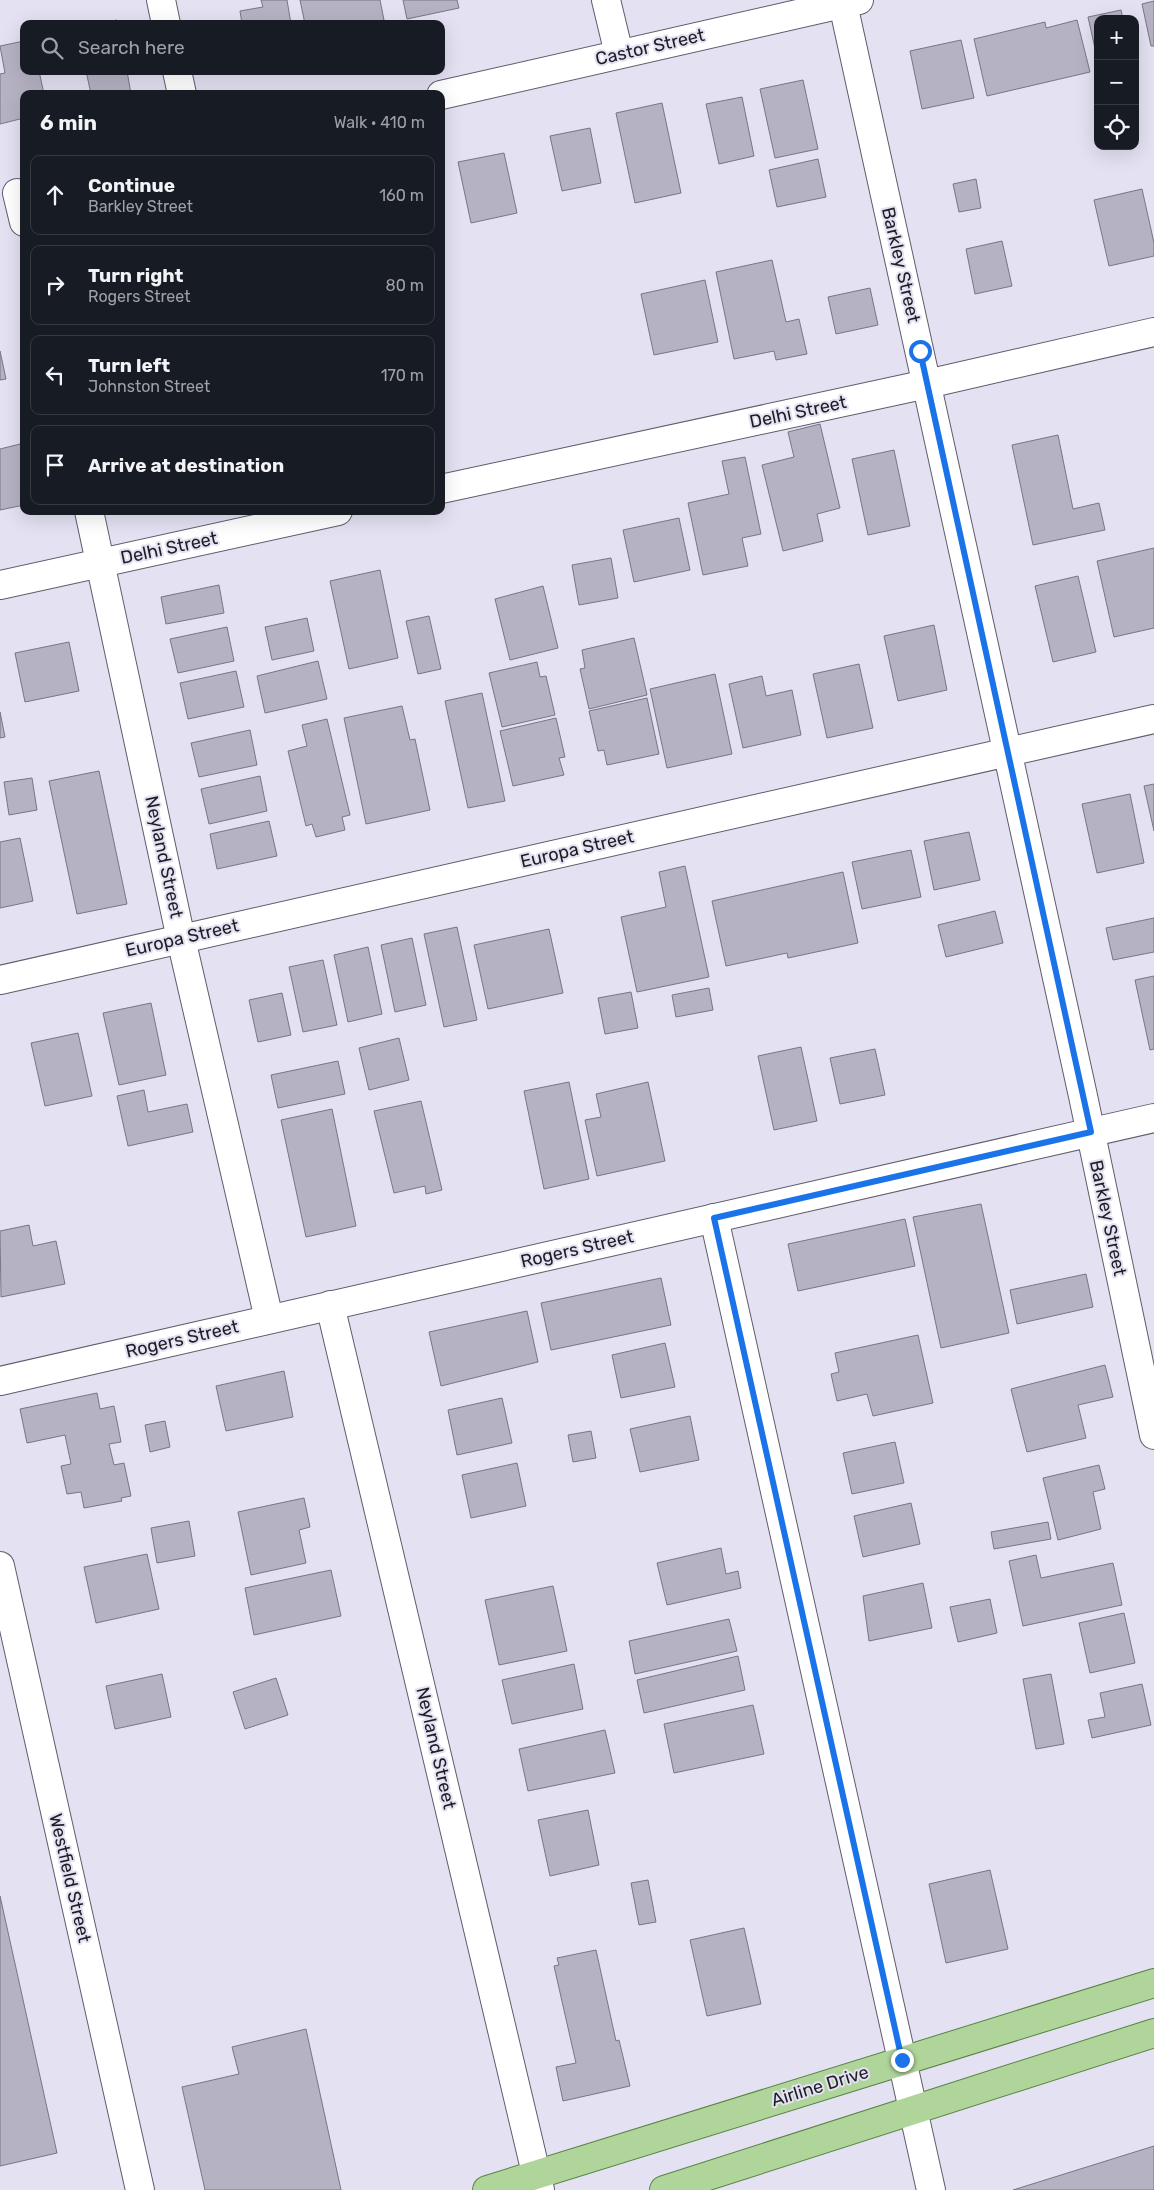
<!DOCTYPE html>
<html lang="en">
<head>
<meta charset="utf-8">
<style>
	:root { --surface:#171b24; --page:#20242c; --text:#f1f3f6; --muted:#9ea1a6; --line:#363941 }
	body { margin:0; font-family:Rubik,sans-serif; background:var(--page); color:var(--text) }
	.controls { position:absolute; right:15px; top:15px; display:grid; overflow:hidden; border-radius:10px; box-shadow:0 5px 20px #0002 }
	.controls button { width:45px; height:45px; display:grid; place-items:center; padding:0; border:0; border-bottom:1px solid var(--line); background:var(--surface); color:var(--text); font:25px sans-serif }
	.stop { position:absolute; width:15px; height:15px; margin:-11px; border:4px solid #1a73e8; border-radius:50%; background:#fff }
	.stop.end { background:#1a73e8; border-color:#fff; box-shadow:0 1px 5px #0008 }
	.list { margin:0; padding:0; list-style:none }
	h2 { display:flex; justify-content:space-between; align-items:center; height:65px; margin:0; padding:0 20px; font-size:21px }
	h2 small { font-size:16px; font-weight:400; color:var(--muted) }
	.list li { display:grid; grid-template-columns:32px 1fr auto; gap:15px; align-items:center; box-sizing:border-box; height:80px; margin:0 10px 10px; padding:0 10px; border:1px solid var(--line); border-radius:10px }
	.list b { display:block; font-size:19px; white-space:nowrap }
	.list p { margin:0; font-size:16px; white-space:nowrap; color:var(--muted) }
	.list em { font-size:16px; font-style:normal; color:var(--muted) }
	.icon { flex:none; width:28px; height:28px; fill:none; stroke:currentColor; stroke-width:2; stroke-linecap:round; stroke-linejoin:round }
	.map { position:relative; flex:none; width:1154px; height:2190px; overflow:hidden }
	.search { position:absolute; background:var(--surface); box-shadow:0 5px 20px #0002; left:20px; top:20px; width:425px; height:55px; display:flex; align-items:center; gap:12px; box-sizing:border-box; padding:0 18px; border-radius:10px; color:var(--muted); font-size:19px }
	.panel { position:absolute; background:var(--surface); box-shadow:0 5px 20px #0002; left:20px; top:90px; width:425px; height:425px; border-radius:10px }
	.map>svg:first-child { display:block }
	.building { fill:#b5b3c3; stroke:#787685 }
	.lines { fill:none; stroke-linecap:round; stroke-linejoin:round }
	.minor-casing { stroke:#5f5d6c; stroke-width:30 }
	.major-casing { stroke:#5a8245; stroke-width:30 }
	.minor { stroke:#fff; stroke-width:28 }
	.major { stroke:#afd59a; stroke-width:28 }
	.route { stroke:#1a73e8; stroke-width:6 }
	.labels { text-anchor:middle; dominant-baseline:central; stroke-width:4; stroke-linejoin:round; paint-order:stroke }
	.street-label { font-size:18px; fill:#1e1d23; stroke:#e3e1f2 }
</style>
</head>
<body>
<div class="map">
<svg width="1154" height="2190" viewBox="0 0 1154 2190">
	<rect width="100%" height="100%" fill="#e3e1f2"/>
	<g class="building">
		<path d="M 261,0 L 287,0 L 291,24 L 242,24 L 240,11 L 263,7 Z"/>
		<path d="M 300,0 L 380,0 L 384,20 L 366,24 L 305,24 Z"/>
		<path d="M 403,0 L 457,0 L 459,8 L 407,19 Z"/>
		<path d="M 1154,1 L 1154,46 L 1151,46 L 1142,4 Z"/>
		<path d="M 1121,10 L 1123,19 L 1098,19 L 1098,62 L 1088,17 Z"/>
		<path d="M 117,20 L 118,24 L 97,24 Z"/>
		<path d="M 1077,20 L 1090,72 L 987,96 L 974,39 L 1045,22 L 1046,28 Z"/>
		<path d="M 961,40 L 974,98 L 922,109 L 910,51 Z"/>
		<path d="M 24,41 L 24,71 L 39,71 L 44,94 L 24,94 L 24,118 L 0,124 L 0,74 L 5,73 L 0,46 Z"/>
		<path d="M 86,71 L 127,71 L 131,94 L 91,94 Z"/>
		<path d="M 803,80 L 818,149 L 775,158 L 760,89 Z"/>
		<path d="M 742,97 L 754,156 L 719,164 L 706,104 Z"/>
		<path d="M 662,103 L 681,193 L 635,203 L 616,113 Z"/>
		<path d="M 590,128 L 601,183 L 562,191 L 550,136 Z"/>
		<path d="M 504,153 L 517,213 L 471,223 L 458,162 Z"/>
		<path d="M 818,159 L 826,197 L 777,207 L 769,170 Z"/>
		<path d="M 976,179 L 981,208 L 959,212 L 953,184 Z"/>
		<path d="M 1142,189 L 1154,243 L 1154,256 L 1109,266 L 1094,200 Z"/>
		<path d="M 1002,241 L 1012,286 L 975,294 L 966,249 Z"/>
		<path d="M 772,260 L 786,322 L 799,319 L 807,354 L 776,360 L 774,351 L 734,359 L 716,272 Z"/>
		<path d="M 705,280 L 718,342 L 654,355 L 641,294 Z"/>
		<path d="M 870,288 L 878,325 L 836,334 L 828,297 Z"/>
		<path d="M 0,351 L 6,379 L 0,380 Z"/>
		<path d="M 820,424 L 840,508 L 817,514 L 823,541 L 783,551 L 762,465 L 794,457 L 788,432 Z"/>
		<path d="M 1058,435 L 1073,509 L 1099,503 L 1105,530 L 1033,545 L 1012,445 Z"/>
		<path d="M 20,444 L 24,461 L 24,505 L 0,510 L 0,449 Z"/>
		<path d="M 894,450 L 910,526 L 868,535 L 852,459 Z"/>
		<path d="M 745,457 L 761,534 L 742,538 L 748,566 L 703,575 L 688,503 L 729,494 L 722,461 Z"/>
		<path d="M 679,518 L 690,570 L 634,582 L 623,530 Z"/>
		<path d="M 1154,548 L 1154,628 L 1114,637 L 1097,561 Z"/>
		<path d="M 611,558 L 618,598 L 579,605 L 572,565 Z"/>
		<path d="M 380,570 L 398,658 L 349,669 L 330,581 Z"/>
		<path d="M 1078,576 L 1096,652 L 1053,662 L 1035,586 Z"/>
		<path d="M 219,585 L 224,613 L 166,624 L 161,597 Z"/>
		<path d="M 543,586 L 558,648 L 510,660 L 495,599 Z"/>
		<path d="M 429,616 L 441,669 L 418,674 L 406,621 Z"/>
		<path d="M 307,618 L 314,651 L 272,660 L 265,627 Z"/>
		<path d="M 934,625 L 947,690 L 898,701 L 884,636 Z"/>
		<path d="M 227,627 L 234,661 L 178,673 L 170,639 Z"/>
		<path d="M 634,638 L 647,695 L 589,709 L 580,669 L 585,668 L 582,650 Z"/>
		<path d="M 69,642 L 79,691 L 25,702 L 15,653 Z"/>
		<path d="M 318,661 L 327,699 L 265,713 L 257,676 Z"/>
		<path d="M 537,662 L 540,677 L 546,676 L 555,715 L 502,727 L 489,673 Z"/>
		<path d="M 859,664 L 873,728 L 827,738 L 813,674 Z"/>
		<path d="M 236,671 L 244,707 L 188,719 L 180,683 Z"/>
		<path d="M 715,674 L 732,754 L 667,768 L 650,689 Z"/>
		<path d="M 762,676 L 766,696 L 792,690 L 801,735 L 743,748 L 729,684 Z"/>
		<path d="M 482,693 L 505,801 L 468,808 L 445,701 Z"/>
		<path d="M 647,698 L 659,754 L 607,765 L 604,750 L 598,751 L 589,711 Z"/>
		<path d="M 402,706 L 410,740 L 415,739 L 430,810 L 366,824 L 344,718 Z"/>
		<path d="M 0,712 L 5,737 L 0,738 Z"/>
		<path d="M 556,718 L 565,757 L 559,758 L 564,775 L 513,786 L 500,731 Z"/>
		<path d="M 327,719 L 350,815 L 342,817 L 345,830 L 316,837 L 312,824 L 306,826 L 288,751 L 307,746 L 302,725 Z"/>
		<path d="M 250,730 L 257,765 L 199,777 L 191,743 Z"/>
		<path d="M 99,771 L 127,904 L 77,914 L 49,781 Z"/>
		<path d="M 260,776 L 267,811 L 209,824 L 201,789 Z"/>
		<path d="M 32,778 L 37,810 L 9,815 L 4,782 Z"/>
		<path d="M 1154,784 L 1154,831 L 1144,786 Z"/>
		<path d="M 1130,794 L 1144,863 L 1097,873 L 1082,804 Z"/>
		<path d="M 269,821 L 277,856 L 217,869 L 210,834 Z"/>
		<path d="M 969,832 L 980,880 L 934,890 L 924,841 Z"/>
		<path d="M 20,838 L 33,901 L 0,908 L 0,842 Z"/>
		<path d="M 911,850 L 921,897 L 862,909 L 852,862 Z"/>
		<path d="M 685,866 L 709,977 L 637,992 L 621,917 L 666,907 L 659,872 Z"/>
		<path d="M 843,872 L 858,943 L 788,958 L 787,953 L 726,966 L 712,901 Z"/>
		<path d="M 995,911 L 1003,943 L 946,957 L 938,925 Z"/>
		<path d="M 1154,918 L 1154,952 L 1113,960 L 1106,928 Z"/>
		<path d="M 457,927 L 477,1020 L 444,1027 L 424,934 Z"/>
		<path d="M 549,929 L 563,993 L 488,1009 L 474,945 Z"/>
		<path d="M 412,938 L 426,1005 L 395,1012 L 381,945 Z"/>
		<path d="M 368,947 L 382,1014 L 348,1022 L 334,955 Z"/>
		<path d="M 323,960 L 337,1025 L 303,1032 L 289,967 Z"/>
		<path d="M 1154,976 L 1154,1049 L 1150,1050 L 1135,980 Z"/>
		<path d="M 709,988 L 713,1010 L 676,1017 L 672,995 Z"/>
		<path d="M 631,992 L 638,1028 L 605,1034 L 598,998 Z"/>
		<path d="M 282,993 L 291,1035 L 258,1042 L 249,1000 Z"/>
		<path d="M 151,1003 L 166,1075 L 119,1085 L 103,1013 Z"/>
		<path d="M 78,1033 L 92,1096 L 45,1106 L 31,1043 Z"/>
		<path d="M 399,1038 L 409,1080 L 369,1090 L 359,1048 Z"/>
		<path d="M 801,1047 L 817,1121 L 774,1130 L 758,1056 Z"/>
		<path d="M 875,1049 L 885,1095 L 840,1104 L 830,1058 Z"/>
		<path d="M 338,1061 L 345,1094 L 278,1108 L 271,1075 Z"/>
		<path d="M 569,1082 L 589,1179 L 544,1189 L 524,1091 Z"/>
		<path d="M 648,1082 L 665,1161 L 597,1176 L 585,1120 L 601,1117 L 596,1094 Z"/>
		<path d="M 144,1090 L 148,1112 L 187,1104 L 193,1132 L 128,1146 L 117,1096 Z"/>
		<path d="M 421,1101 L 442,1190 L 426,1194 L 425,1186 L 394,1193 L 374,1111 Z"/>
		<path d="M 332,1109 L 356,1226 L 306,1237 L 281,1120 Z"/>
		<path d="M 981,1204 L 1009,1333 L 941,1348 L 913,1217 Z"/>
		<path d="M 905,1219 L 915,1266 L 798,1291 L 788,1244 Z"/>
		<path d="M 29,1225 L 33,1246 L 56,1241 L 65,1284 L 1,1297 L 0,1231 Z"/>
		<path d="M 1086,1274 L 1093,1307 L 1017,1324 L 1010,1290 Z"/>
		<path d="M 661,1278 L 671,1325 L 551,1350 L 541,1303 Z"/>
		<path d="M 527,1311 L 538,1362 L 441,1386 L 429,1332 Z"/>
		<path d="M 918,1335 L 933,1403 L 873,1416 L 867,1394 L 837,1401 L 831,1374 L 839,1372 L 835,1353 Z"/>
		<path d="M 665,1343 L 675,1387 L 621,1398 L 612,1355 Z"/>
		<path d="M 1105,1365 L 1113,1397 L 1078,1405 L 1086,1438 L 1027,1452 L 1011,1389 Z"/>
		<path d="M 284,1371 L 293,1417 L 226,1431 L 216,1386 Z"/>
		<path d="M 97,1393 L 100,1409 L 114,1406 L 121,1442 L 109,1444 L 114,1465 L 124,1463 L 131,1496 L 121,1498 L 122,1501 L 84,1508 L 81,1492 L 67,1494 L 61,1466 L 71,1464 L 65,1435 L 27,1443 L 20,1409 Z"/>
		<path d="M 502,1398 L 512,1443 L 457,1455 L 448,1410 Z"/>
		<path d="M 690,1416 L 699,1460 L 640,1472 L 630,1429 Z"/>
		<path d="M 165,1421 L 170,1447 L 150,1452 L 145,1425 Z"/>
		<path d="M 591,1431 L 596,1458 L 573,1462 L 568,1435 Z"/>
		<path d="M 895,1442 L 904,1483 L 852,1494 L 843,1453 Z"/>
		<path d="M 517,1463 L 526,1506 L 471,1518 L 462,1475 Z"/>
		<path d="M 1099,1465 L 1105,1489 L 1093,1492 L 1101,1529 L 1058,1540 L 1043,1478 Z"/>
		<path d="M 304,1498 L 310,1527 L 299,1530 L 306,1563 L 251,1575 L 238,1512 Z"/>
		<path d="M 911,1503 L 920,1544 L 863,1557 L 854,1516 Z"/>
		<path d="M 189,1521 L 195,1556 L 157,1563 L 151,1528 Z"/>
		<path d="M 1048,1522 L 1051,1539 L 994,1549 L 991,1532 Z"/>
		<path d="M 721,1548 L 726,1574 L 738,1571 L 741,1588 L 667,1605 L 657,1563 Z"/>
		<path d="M 147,1554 L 159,1609 L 96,1623 L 84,1567 Z"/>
		<path d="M 1036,1555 L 1041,1578 L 1113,1563 L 1122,1605 L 1023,1626 L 1009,1561 Z"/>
		<path d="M 331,1570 L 341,1616 L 254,1635 L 245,1588 Z"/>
		<path d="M 923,1583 L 932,1628 L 869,1641 L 863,1596 Z"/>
		<path d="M 553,1586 L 567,1651 L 499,1665 L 485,1600 Z"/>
		<path d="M 990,1599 L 997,1633 L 958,1642 L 950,1607 Z"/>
		<path d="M 1124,1613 L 1135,1663 L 1090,1673 L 1079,1623 Z"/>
		<path d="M 729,1619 L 737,1651 L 635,1674 L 629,1641 Z"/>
		<path d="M 738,1656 L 745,1690 L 644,1713 L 637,1680 Z"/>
		<path d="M 574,1664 L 583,1709 L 512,1724 L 502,1680 Z"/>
		<path d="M 162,1674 L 171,1717 L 115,1729 L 106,1686 Z"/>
		<path d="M 1051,1674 L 1064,1744 L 1036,1749 L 1023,1679 Z"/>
		<path d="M 276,1678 L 288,1715 L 245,1729 L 233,1692 Z"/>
		<path d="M 1142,1684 L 1151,1725 L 1092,1738 L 1088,1720 L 1105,1717 L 1100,1693 Z"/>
		<path d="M 753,1705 L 764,1754 L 674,1773 L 664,1724 Z"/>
		<path d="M 605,1730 L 615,1773 L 528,1791 L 519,1749 Z"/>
		<path d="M 588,1810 L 599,1865 L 550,1876 L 538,1820 Z"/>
		<path d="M 990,1870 L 1008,1949 L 946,1963 L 929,1884 Z"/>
		<path d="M 648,1880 L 656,1922 L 639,1925 L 631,1883 Z"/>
		<path d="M 0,1896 L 57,2153 L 0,2166 Z"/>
		<path d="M 744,1928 L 761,2004 L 707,2016 L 690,1940 Z"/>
		<path d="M 596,1950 L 616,2041 L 619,2040 L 630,2086 L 563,2101 L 556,2067 L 576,2063 L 554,1966 L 559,1965 L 557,1958 Z"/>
		<path d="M 306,2029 L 341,2190 L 205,2190 L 182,2087 L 239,2074 L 232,2047 Z"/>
		<path d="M 1154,2146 L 1154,2190 L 1013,2190 Z"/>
	</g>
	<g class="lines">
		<defs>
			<g id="minor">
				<path d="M 161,0 L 166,24"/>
				<path d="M 606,0 L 619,54"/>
				<path d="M 843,4 L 1083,1096 L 1154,1435"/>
				<path d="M 177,71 L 182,94"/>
				<path d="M 441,95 L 859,0"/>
				<path d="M 17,193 L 24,222"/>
				<path d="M 441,489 L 927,384 L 1154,332"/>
				<path d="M 89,511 L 181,939 L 269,1319"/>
				<path d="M 0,585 L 338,511"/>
				<path d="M 0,980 L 1154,719"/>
				<path d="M 714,1218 L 931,2190"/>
				<path d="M 330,1305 L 540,2190"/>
				<path d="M 0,1381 L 1154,1118"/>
				<path d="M 0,1566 L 140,2190"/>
			</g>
			<g id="major">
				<path d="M 487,2190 L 1154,1983"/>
				<path d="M 664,2190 L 1154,2033"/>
			</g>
		</defs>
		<use href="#minor" class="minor-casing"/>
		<use href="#major" class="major-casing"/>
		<use href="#minor" class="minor"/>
		<use href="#major" class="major"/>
	</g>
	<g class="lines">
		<path class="route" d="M 902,2060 L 714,1218 L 1091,1132 L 920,351"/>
	</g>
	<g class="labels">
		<g class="street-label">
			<text transform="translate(650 47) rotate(-13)">Castor Street</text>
			<text transform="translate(901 265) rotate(77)">Barkley Street</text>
			<text transform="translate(798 412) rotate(-12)">Delhi Street</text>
			<text transform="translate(169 548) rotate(-12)">Delhi Street</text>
			<text transform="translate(577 849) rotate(-13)">Europa Street</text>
			<text transform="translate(164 857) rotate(78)">Neyland Street</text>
			<text transform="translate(182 938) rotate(-13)">Europa Street</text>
			<text transform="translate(1108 1218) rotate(78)">Barkley Street</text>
			<text transform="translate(577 1249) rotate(-13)">Rogers Street</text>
			<text transform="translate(182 1339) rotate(-13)">Rogers Street</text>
			<text transform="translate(436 1748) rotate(77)">Neyland Street</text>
			<text transform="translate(70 1878) rotate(77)">Westfield Street</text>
			<text transform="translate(820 2086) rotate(-17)">Airline Drive</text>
		</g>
	</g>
</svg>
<div class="controls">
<button>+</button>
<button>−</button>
<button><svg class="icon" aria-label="locate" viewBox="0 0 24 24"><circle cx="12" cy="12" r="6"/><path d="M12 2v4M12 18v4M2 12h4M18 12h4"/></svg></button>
</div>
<div class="stop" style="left:920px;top:351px"></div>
<div class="stop end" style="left:902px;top:2060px"></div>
<div class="search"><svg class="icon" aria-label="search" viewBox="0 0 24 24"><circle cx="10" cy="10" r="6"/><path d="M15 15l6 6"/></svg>Search here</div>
<section class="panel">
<h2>6 min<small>Walk · 410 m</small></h2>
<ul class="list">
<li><svg class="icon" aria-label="ahead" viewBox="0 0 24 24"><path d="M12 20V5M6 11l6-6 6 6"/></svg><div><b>Continue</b><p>Barkley Street</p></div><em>160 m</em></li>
<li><svg class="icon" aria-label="right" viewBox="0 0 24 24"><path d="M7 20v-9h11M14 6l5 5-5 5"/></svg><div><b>Turn right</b><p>Rogers Street</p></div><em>80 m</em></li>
<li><svg class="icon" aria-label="left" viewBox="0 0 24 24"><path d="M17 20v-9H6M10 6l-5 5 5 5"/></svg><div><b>Turn left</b><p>Johnston Street</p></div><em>170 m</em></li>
<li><svg class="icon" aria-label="arrive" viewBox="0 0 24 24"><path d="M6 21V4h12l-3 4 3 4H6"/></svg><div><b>Arrive at destination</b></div></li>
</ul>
</section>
</div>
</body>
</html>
